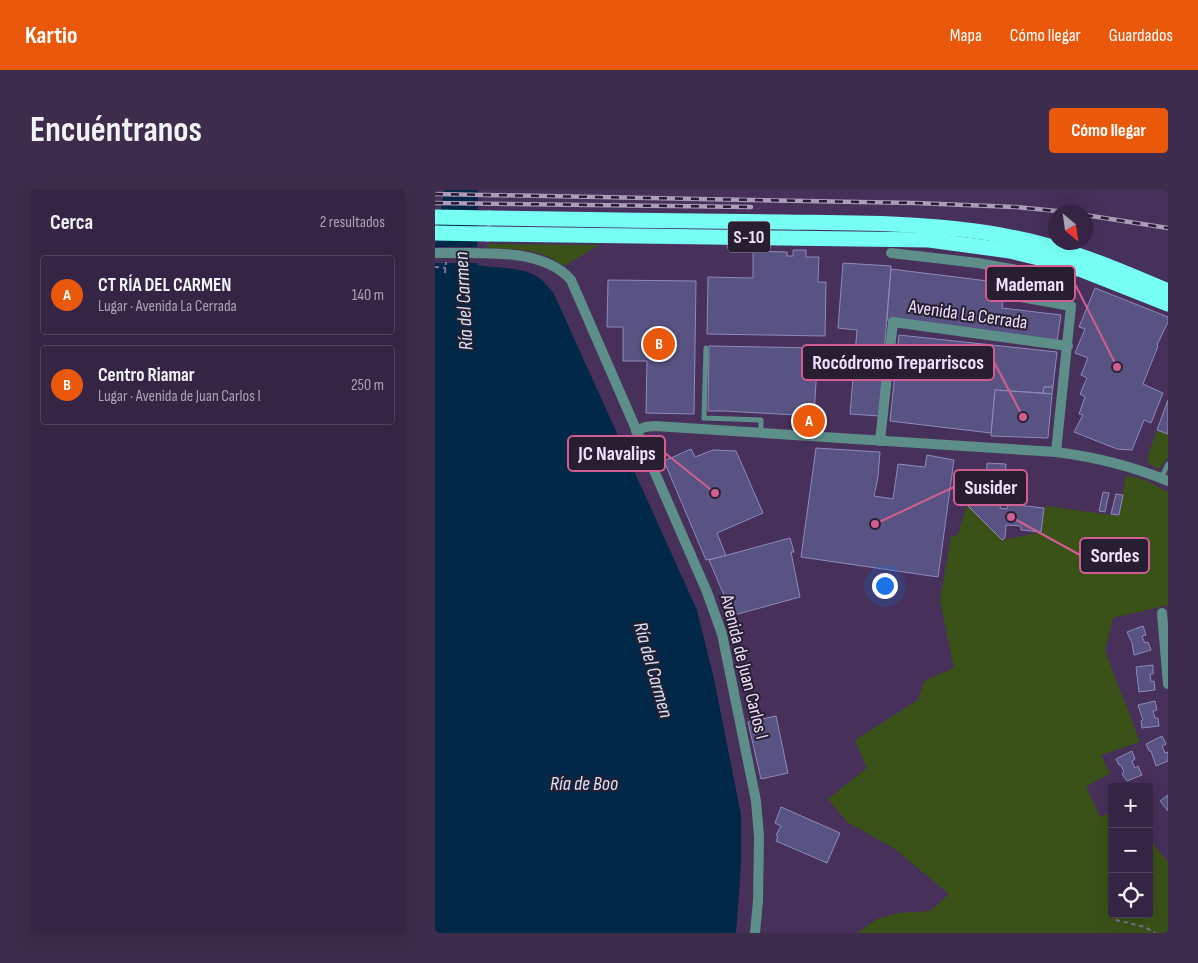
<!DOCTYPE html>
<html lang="es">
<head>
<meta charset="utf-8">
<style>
	:root { --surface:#352444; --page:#3d2c4b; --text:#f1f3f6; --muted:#aaa4b2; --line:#4f415d; --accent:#ea580c }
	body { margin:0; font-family:"Sofia Sans Condensed",sans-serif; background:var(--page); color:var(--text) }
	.controls { position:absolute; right:15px; bottom:15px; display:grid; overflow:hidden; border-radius:5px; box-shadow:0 5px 20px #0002 }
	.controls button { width:45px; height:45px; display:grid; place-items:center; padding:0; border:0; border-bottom:1px solid var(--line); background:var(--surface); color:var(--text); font:25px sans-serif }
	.compass { position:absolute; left:613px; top:15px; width:45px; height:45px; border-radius:50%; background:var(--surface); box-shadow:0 5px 20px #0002; rotate:151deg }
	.you { position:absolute; left:449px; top:395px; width:18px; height:18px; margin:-12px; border:4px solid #fff; border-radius:50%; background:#1a73e8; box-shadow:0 0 0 8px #1a73e833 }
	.badge { display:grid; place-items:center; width:32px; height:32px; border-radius:50%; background:var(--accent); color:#fff; font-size:16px; font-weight:700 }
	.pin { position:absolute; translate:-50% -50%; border:2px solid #fff; box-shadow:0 1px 5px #0006 }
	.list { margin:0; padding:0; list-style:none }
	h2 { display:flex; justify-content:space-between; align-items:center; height:65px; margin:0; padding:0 20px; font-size:21px }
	h2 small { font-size:16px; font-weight:400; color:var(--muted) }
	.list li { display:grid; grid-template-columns:32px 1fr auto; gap:15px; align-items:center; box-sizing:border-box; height:80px; margin:0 10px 10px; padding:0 10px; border:1px solid var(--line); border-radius:5px }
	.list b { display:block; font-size:19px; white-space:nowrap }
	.list p { margin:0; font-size:16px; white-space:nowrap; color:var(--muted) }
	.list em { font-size:16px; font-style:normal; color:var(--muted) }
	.icon { flex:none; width:28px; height:28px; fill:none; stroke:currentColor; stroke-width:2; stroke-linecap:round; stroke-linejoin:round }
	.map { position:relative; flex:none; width:733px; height:743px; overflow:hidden; border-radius:5px }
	header { display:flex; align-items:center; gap:30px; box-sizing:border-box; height:70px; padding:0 25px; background:var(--accent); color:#fff }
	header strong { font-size:24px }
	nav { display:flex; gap:28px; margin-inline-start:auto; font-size:18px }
	.intro { display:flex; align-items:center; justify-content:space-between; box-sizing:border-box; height:120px; padding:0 30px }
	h1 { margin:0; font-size:35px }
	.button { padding:12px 22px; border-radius:5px; background:var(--accent); color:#fff; font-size:18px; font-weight:700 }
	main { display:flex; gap:30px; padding:0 30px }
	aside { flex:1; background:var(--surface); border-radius:5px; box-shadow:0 5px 20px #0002 }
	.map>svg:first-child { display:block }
	.green { fill:#3a5217 }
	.water { fill:#012847 }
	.pier { fill:#47305a }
	.building { fill:#585382; stroke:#8f8abd }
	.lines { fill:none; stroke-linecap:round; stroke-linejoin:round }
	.path { stroke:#847195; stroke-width:2; stroke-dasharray:4 4; stroke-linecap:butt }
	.service { stroke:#5d8e8a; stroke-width:5 }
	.minor { stroke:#5d8e8a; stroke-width:10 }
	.motorway { stroke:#77fff4; stroke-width:15 }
	.rail-casing { stroke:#ad9cbc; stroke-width:4.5 }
	.rail { stroke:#281e31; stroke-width:2.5; stroke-dasharray:8; stroke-linecap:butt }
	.motorway-bridge { stroke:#77fff4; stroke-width:15 }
	.labels { text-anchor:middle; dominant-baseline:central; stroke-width:4; stroke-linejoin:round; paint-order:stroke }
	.shield { fill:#281e31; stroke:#b3a6be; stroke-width:1 }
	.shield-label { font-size:18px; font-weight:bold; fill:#eee1fb }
	.street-label { font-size:19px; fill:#eee1fb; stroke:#281e31 }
	.water-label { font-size:20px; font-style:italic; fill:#d3e4f6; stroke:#281e31 }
	.leader { fill:none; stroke:#d15e93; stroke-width:2 }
	.callout-dot { fill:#d15e93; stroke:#281e31; stroke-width:2 }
	.callout { fill:#281e31; stroke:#d15e93; stroke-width:2 }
	.callout-label { font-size:20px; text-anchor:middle; font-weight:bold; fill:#eee1fb }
</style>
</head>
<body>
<header>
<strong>Kartio</strong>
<nav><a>Mapa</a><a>Cómo llegar</a><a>Guardados</a></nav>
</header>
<div class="intro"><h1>Encuéntranos</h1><a class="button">Cómo llegar</a></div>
<main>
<aside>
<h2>Cerca<small>2 resultados</small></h2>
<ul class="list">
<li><span class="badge">A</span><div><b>CT RÍA DEL CARMEN</b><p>Lugar · Avenida La Cerrada</p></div><em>140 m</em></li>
<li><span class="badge">B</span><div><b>Centro Riamar</b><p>Lugar · Avenida de Juan Carlos I</p></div><em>250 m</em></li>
</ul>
</aside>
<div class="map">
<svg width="733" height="743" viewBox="0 0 733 743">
	<rect width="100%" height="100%" fill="#47305a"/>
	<g class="green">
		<path d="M 52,54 L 164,55 L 131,75 L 127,75 C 105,58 80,59 53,58 Z"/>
		<path d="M 722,240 L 733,244 L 733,267 L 724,279 L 714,274 L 712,269 L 714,262 Z"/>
		<path d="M 691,285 L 710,290 L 733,302 L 733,415 L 678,428 L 670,461 L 705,552 L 666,565 L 675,584 L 651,596 L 665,627 L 677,622 L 677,724 L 714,724 L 714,649 L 733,672 L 733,743 L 422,743 L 442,729 L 464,723 L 495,721 L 514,704 L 460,659 L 412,632 L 393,609 L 432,578 L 420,550 L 483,510 L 490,490 L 519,478 L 505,410 L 516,346 L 523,345 L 532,315 L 568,350 L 606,342 L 610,316 L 684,326 Z"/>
	</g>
	<path class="water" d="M 9,0 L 43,0 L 42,75 C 62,79 83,76 101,86 C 107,89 113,97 118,102 L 262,420 L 279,489 L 306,625 L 306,675 L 301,743 L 0,743 L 0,56 Z"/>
	<rect class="pier" x="0" y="57" width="45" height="16"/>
	<g class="building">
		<path d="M 358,60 L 371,60 L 371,67 L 384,67 L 383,92 L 391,92 L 390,146 L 272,144 L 273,87 L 318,88 L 318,61 L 352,62 L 352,66 L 358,66 Z"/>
		<path d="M 408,73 L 456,76 L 444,226 L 415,224 L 422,140 L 403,138 Z"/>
		<path d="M 456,79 L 569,93 L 567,118 L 626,125 L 622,151 L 452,130 Z"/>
		<path d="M 173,90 L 261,91 L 259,224 L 211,223 L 212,171 L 188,171 L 188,137 L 172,137 Z"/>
		<path d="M 660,98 L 733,127 L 733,132 L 722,155 L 723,156 L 708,194 L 728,203 L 716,233 L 709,230 L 697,260 L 682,259 L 639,242 L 648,225 L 644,224 L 650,207 L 645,204 L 652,188 L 646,185 L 653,168 L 640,163 L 650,139 L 644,137 Z"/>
		<path d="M 464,145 L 622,162 L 618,197 L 609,197 L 608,203 L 560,200 L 556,243 L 455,231 Z"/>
		<path d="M 274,156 L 383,158 L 379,226 L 289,221 L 273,221 Z"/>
		<path d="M 609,197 L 618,197 L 617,204 L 608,203 Z"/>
		<path d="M 560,200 L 617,204 L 613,248 L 556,246 Z"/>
		<path d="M 733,210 L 733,244 L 722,240 Z"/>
		<path d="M 371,227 L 379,228 L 378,234 L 370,234 Z"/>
		<path d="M 381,258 L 445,262 L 443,287 L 439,306 L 458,309 L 463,274 L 490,277 L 492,265 L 519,270 L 503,387 L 366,367 Z"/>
		<path d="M 256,259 L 260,267 L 278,260 L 301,261 L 328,323 L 282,343 L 291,366 L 271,370 L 229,271 Z"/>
		<path d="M 552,273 L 571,274 L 568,311 L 543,309 L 545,292 L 551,292 Z"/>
		<path d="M 668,302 L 674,303 L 670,322 L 664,321 Z"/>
		<path d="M 681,304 L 688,305 L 684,325 L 676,324 Z"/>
		<path d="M 536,309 L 566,311 L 565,318 L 572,319 L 573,314 L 609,318 L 606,342 L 586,340 L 586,336 L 571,335 L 570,348 L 567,350 L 532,315 Z"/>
		<path d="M 355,348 L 359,362 L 356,362 L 365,407 L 303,424 L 296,422 L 274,370 Z"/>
		<path d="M 708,436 L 711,445 L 707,446 L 708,449 L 710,453 L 713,452 L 716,460 L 699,465 L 697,453 L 692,442 Z"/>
		<path d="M 718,475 L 718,484 L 715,484 L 716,492 L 719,491 L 720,500 L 704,502 L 701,477 Z"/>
		<path d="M 720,511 L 722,520 L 718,521 L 720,528 L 723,528 L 724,536 L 707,538 L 706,531 L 708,530 L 703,515 Z"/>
		<path d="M 341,526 L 353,583 L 326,589 L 313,532 Z"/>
		<path d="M 727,546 L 731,554 L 727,556 L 730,563 L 733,562 L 733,571 L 721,576 L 716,561 L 714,561 L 711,554 Z"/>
		<path d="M 697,561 L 700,569 L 697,571 L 697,572 L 700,578 L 703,576 L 707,585 L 692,591 L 687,584 L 689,582 L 686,575 L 684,575 L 681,569 Z"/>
		<path d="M 733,605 L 733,621 L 725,611 Z"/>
		<path d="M 346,617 L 405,643 L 392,673 L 341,651 L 343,646 L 341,645 L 346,636 L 340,633 Z"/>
	</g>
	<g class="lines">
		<g class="path">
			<path d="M 18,15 L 20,0"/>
			<path d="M 0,77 L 11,78"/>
			<path d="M 10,83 L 11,72"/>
			<path d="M 681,730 L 710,737 L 720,743"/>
		</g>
		<g class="service">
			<path d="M 271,158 L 269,228 L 326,230 L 326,243"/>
			<path d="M 726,288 L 733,274"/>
		</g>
		<g class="minor">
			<path d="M 0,63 C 41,64 107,56 136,90 L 272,402 L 287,444 L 321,611 L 324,646 L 323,711 L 320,743"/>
			<path d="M 456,63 L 543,73 L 582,80 L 580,106 L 636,116 L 621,262"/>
			<path d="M 201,241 L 210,237 L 220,236 L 621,262 C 660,267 697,276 733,291"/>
			<path d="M 445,251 L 458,132 L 633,156"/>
			<path d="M 727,423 L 733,494"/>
		</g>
		<g class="motorway">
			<path d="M 54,28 C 152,30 251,31 349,32 C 423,33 503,32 576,47 C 630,57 682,79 733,101"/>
			<path d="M 53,44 L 494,50 L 575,61 L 612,70 L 647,80 L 733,114"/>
		</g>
		<defs>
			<g id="rail">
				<path d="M 0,4 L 480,13 L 580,17 L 632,22"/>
				<path d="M 0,13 L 316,17"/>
				<path d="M 650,25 L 733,38"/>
			</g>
		</defs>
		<use href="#rail" class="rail-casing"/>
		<use href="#rail" class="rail"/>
		<g class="motorway-bridge">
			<path d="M 0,27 L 54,28"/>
			<path d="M 0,43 L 53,44"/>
		</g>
	</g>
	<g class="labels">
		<rect class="shield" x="293" y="31.5" width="42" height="31" rx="4"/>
		<g class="shield-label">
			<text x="314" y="47">S-10</text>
		</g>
		<g class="street-label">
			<text transform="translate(533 125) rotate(8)">Avenida La Cerrada</text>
			<text transform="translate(309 477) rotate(76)">Avenida de Juan Carlos I</text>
		</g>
		<g class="water-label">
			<text transform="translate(29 111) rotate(-93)">Ría del Carmen</text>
			<text transform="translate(218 480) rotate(74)">Ría del Carmen</text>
			<text x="149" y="594">Ría de Boo</text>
		</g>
	</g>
	<path class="leader" d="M682 177L640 94M588 227L559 172M280 303L230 263M440 334L519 297M576 327L645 365"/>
	<g class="callout-dot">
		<circle cx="682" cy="177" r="5"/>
		<circle cx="588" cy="227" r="5"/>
		<circle cx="280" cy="303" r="5"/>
		<circle cx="440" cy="334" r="5"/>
		<circle cx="576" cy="327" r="5"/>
	</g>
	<g class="callout">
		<rect x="551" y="76" width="89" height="35" rx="5"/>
		<rect x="367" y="155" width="192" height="35" rx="5"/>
		<rect x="133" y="246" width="97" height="35" rx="5"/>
		<rect x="519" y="280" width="73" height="35" rx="5"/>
		<rect x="645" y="348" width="69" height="35" rx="5"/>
	</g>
	<g class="callout-label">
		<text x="595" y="101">Mademan</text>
		<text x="463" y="179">Rocódromo Treparriscos</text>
		<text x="182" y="270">JC Navalips</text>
		<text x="556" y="304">Susider</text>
		<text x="680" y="372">Sordes</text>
	</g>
</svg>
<div class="controls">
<button>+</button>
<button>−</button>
<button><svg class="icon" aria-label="locate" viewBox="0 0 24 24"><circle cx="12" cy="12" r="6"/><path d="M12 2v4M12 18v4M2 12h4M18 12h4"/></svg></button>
</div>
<svg class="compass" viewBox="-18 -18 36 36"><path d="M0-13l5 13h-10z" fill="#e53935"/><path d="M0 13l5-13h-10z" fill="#aaa4b2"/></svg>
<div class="you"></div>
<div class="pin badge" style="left:374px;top:231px">A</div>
<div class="pin badge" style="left:224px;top:154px">B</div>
</div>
</main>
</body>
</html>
